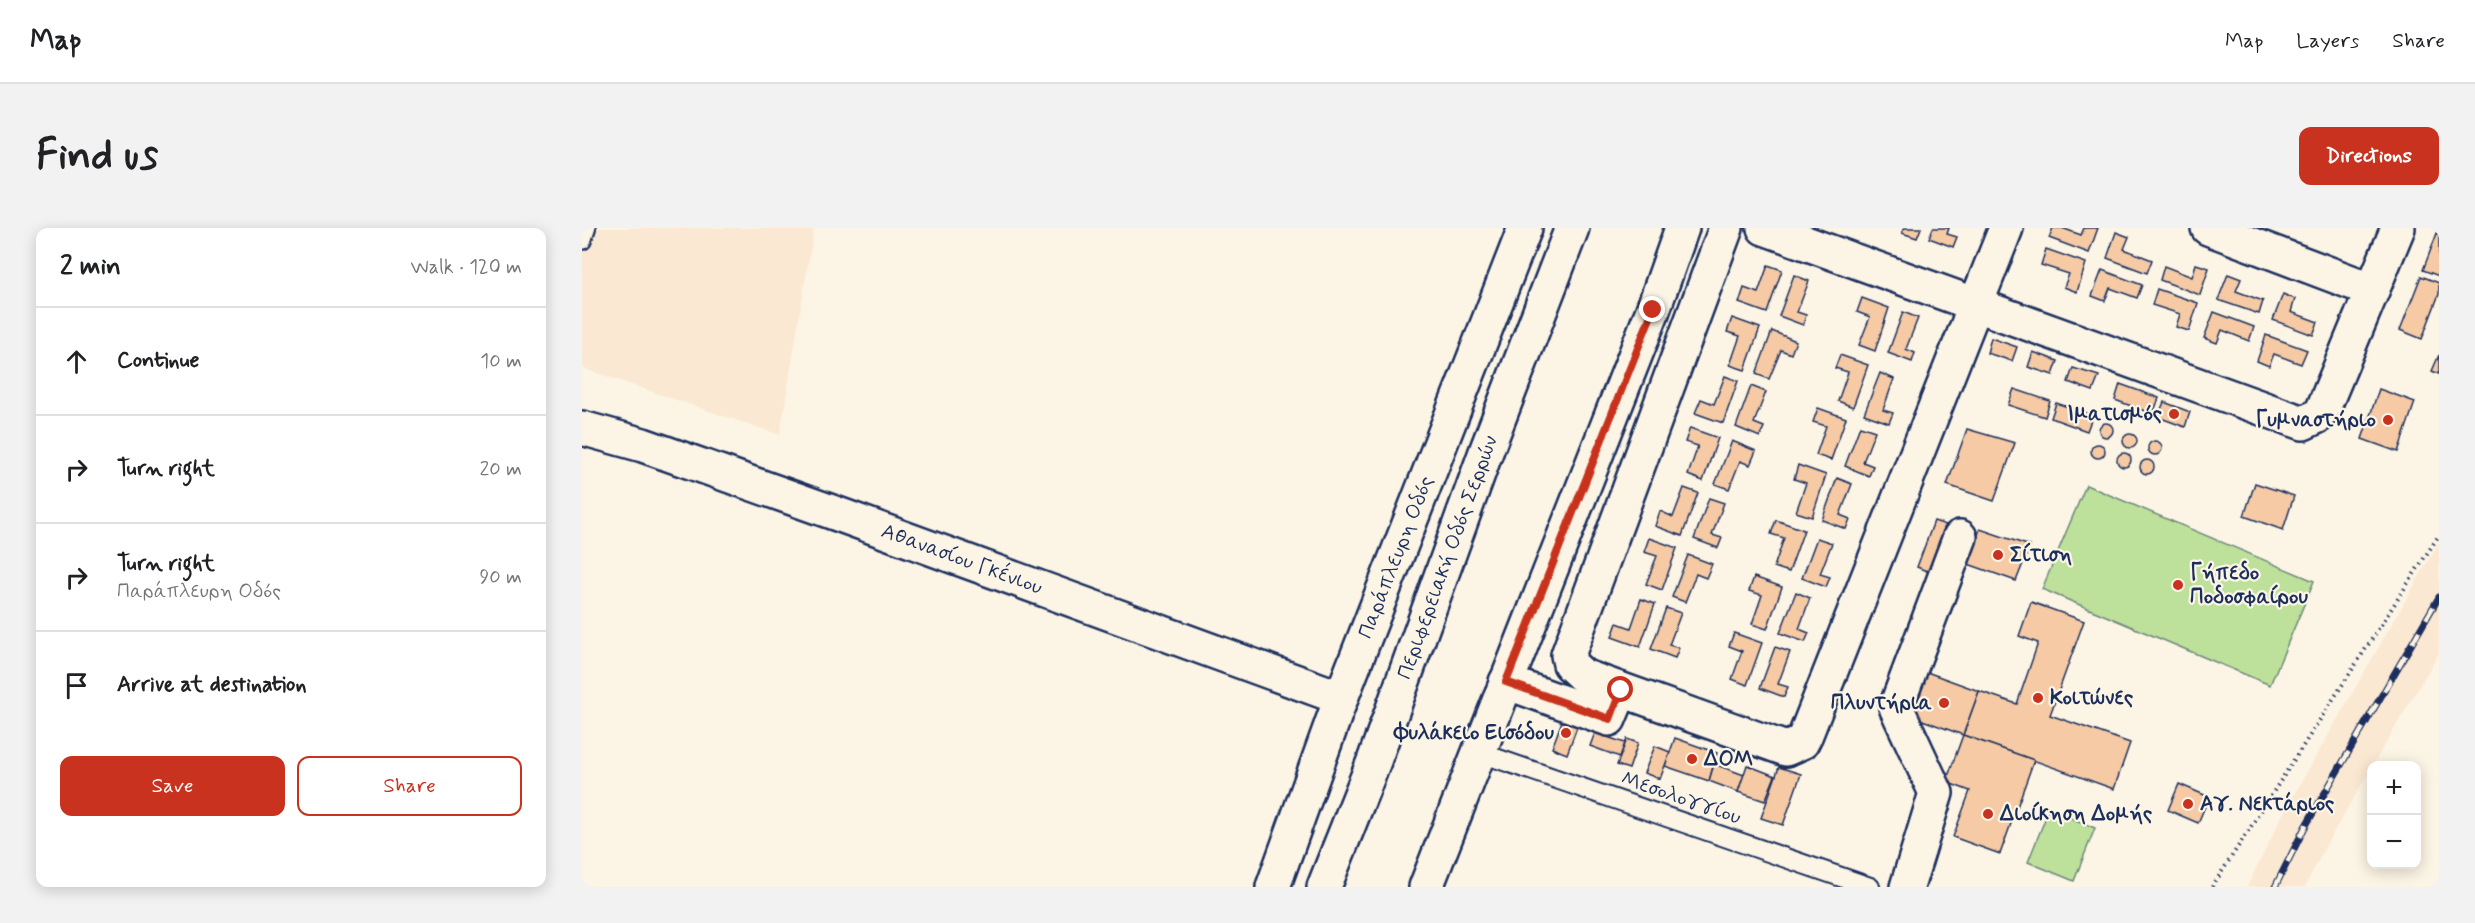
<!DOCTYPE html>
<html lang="en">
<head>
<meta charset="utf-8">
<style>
	:root { --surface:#fff; --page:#f2f2f2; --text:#202124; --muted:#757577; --line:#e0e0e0; --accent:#c8321e }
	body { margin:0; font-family:Mynerve,sans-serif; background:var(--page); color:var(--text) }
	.controls { position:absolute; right:18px; bottom:18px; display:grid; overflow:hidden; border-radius:12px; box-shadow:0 3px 15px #0003 }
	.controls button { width:54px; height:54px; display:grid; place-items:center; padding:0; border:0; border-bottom:2px solid var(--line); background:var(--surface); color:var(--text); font:30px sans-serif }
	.stop { position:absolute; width:18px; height:18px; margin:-14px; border:4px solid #c8321e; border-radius:50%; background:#fff }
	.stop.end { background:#c8321e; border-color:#fff; box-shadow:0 2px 6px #0008 }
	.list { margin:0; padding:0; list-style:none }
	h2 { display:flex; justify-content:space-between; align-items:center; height:78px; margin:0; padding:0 24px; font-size:26px }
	h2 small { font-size:20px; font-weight:400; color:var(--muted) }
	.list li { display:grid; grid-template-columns:39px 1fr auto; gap:18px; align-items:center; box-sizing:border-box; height:108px; padding:0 24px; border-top:2px solid var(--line) }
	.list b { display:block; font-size:22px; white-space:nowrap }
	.list p { margin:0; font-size:20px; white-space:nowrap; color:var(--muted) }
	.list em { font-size:20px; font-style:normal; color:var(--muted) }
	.actions { display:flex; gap:12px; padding:18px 24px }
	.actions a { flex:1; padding:14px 0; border:2px solid var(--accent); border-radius:12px; text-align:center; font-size:21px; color:var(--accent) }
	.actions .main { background:var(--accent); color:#fff }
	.icon { flex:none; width:33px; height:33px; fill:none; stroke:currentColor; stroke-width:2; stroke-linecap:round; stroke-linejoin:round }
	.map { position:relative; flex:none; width:1857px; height:659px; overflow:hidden; border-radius:12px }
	header { display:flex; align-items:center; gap:36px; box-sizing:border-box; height:84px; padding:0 30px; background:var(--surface); border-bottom:2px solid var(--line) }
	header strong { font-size:28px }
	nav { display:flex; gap:33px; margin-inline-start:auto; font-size:21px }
	.intro { display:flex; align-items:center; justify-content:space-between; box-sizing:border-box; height:144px; padding:0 36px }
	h1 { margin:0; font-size:42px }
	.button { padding:15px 27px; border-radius:12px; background:var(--accent); color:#fff; font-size:21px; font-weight:700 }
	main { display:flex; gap:36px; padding:0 36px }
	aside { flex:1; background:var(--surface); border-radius:12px; box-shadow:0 3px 15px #0003 }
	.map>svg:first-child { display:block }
	.built { fill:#fae8d2 }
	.green { fill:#bde09a; stroke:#6c887c; stroke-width:1.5 }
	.building { fill:#f5caa4; stroke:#1b2f5e; stroke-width:1.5 }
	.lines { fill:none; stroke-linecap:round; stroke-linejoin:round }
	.service-casing { stroke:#1b2f5e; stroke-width:22 }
	.minor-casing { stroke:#1b2f5e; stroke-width:38 }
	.tertiary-casing { stroke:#1b2f5e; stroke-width:38 }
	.primary-casing { stroke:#1b2f5e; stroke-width:38 }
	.path { stroke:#1b2f5e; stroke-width:4; stroke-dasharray:1.5 4.5; stroke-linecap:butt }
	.service { stroke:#fcf5e5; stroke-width:18 }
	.minor { stroke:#fcf5e5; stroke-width:33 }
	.tertiary { stroke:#fcf5e5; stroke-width:33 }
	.primary { stroke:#fcf5e5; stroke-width:33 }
	.rail-casing { stroke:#1b2f5e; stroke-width:7 }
	.rail { stroke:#fcf5e5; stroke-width:4.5; stroke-dasharray:14; stroke-linecap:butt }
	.route { stroke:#c8321e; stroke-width:8 }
	.poi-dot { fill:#c8321e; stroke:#fcf5e5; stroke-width:2 }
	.labels { text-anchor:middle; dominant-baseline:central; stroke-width:4.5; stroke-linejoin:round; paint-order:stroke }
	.poi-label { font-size:21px; font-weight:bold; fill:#1b2f5e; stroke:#fcf5e5; text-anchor:start }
	.street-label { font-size:21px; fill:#1b2f5e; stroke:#fcf5e5 }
</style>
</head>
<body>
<header>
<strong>Map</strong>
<nav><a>Map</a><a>Layers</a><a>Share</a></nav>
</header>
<div class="intro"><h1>Find us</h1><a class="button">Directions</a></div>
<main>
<aside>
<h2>2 min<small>Walk · 120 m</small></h2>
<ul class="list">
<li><svg class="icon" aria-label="ahead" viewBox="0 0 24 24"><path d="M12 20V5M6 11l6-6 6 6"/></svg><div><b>Continue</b></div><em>10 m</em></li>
<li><svg class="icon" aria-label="right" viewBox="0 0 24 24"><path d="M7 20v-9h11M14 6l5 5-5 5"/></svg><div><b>Turn right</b></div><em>20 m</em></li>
<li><svg class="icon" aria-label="right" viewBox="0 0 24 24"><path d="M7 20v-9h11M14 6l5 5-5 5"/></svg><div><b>Turn right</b><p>Παράπλευρη Οδός</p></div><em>90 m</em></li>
<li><svg class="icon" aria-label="arrive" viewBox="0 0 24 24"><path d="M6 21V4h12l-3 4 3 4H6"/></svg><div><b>Arrive at destination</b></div></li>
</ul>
<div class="actions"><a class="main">Save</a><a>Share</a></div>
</aside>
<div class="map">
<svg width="1857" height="659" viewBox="0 0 1857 659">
	<rect width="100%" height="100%" fill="#fcf5e5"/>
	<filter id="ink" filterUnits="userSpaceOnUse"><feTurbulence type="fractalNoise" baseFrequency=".0167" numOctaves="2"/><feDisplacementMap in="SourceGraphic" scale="12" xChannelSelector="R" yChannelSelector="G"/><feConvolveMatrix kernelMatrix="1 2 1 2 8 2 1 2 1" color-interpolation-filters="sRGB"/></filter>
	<g filter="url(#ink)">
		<g class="built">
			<path d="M 0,0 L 232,0 L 198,207 L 0,140 Z"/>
			<path d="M 1857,314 L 1857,425 L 1744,617 L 1723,659 L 1665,659 L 1701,586 Z"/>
		</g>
		<g class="green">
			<path d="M 1504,257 L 1732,353 L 1688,457 L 1460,361 Z"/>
			<path d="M 1467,581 L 1513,600 L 1492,653 L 1446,634 Z"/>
		</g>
		<g class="building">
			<path d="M 1322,0 L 1339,0 L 1335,10 L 1320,5 Z"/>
			<path d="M 1351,0 L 1367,0 L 1365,6 L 1375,9 L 1371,19 L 1347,10 Z"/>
			<path d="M 1471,0 L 1480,0 L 1499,7 L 1502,0 L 1516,0 L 1507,25 L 1467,10 Z"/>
			<path d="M 1857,0 L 1857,48 L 1841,42 Z"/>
			<path d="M 1534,4 L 1547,9 L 1542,21 L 1570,32 L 1565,45 L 1525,30 Z"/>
			<path d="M 1464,21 L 1504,35 L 1495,64 L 1482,59 L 1487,46 L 1459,37 Z"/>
			<path d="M 1614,36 L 1627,40 L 1618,67 L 1578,52 L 1582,38 L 1610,49 Z"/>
			<path d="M 1186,37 L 1200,42 L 1185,85 L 1157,75 L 1162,60 L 1176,65 Z"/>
			<path d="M 1520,42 L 1560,57 L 1555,70 L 1528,60 L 1523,73 L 1510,68 Z"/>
			<path d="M 1646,46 L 1659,51 L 1654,63 L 1681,73 L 1677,86 L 1636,72 Z"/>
			<path d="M 1212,47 L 1227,53 L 1215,84 L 1224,87 L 1221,97 L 1197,88 Z"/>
			<path d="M 1839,48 L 1857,55 L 1857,66 L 1840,111 L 1818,102 Z"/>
			<path d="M 1575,61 L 1616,75 L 1607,103 L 1594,99 L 1598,86 L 1570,77 Z"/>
			<path d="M 1701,66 L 1713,71 L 1709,84 L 1736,94 L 1731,107 L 1691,92 Z"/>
			<path d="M 1280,70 L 1307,80 L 1293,123 L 1277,117 L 1288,89 L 1275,84 Z"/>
			<path d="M 1321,84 L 1336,90 L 1324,121 L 1333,125 L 1330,134 L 1306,125 Z"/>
			<path d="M 1632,84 L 1672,99 L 1667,113 L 1640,102 L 1635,115 L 1622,110 Z"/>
			<path d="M 1150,90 L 1178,100 L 1163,142 L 1148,137 L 1158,108 L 1145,104 Z"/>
			<path d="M 1190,103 L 1214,113 L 1209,126 L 1199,122 L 1187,151 L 1174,146 Z"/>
			<path d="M 1684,107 L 1725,122 L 1719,136 L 1692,126 L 1687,138 L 1675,133 Z"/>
			<path d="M 1409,110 L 1435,119 L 1430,133 L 1405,125 Z"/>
			<path d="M 1451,124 L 1476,133 L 1471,147 L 1446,139 Z"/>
			<path d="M 1258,127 L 1286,137 L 1271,179 L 1256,173 L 1266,144 L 1253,140 Z"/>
			<path d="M 1857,127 L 1857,146 L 1850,143 Z"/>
			<path d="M 1491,140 L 1517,148 L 1511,163 L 1486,154 Z"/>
			<path d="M 1298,145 L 1312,151 L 1301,182 L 1311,185 L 1307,195 L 1282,186 Z"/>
			<path d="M 1143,148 L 1156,153 L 1141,195 L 1113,185 L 1119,171 L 1132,176 Z"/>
			<path d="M 1538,156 L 1577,170 L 1571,186 L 1533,172 Z"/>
			<path d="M 1169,158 L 1184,164 L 1172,195 L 1182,199 L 1178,209 L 1154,199 Z"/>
			<path d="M 1432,161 L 1468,173 L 1463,189 L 1426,177 Z"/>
			<path d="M 1797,161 L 1833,174 L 1816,224 L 1780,211 Z"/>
			<path d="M 1582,174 L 1608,184 L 1603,199 L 1576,189 Z"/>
			<path d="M 1474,175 L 1511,187 L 1505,203 L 1469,190 Z"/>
			<path d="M 1236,180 L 1264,190 L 1249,232 L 1234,227 L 1244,198 L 1231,194 Z"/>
			<circle cx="1524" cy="202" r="7"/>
			<path d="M 1278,198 L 1293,203 L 1281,234 L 1291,238 L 1287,248 L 1263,238 Z"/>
			<path d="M 1108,200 L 1136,210 L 1121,253 L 1106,247 L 1116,218 L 1103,214 Z"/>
			<path d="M 1385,201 L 1433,215 L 1412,273 L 1365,257 Z"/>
			<circle cx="1548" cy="213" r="7"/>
			<circle cx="1573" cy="220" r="7"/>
			<path d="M 1150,213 L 1174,223 L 1168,237 L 1158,233 L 1147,261 L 1133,256 Z"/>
			<circle cx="1516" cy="223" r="7"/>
			<circle cx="1542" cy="232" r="7"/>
			<circle cx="1565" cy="239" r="7"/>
			<path d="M 1216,237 L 1244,247 L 1230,289 L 1214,284 L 1224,255 L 1212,251 Z"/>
			<path d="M 1255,250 L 1270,256 L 1258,287 L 1268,291 L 1264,301 L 1240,292 Z"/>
			<path d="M 1673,255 L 1712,268 L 1701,302 L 1662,288 Z"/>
			<path d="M 1102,260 L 1116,265 L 1100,308 L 1073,298 L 1078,283 L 1091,289 Z"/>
			<path d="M 1127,270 L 1142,275 L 1130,307 L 1140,310 L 1136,320 L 1112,311 Z"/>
			<path d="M 1194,292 L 1222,302 L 1207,344 L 1192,339 L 1202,310 L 1189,306 Z"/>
			<path d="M 1352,293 L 1370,299 L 1352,346 L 1335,339 Z"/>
			<path d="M 1398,301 L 1448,318 L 1434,353 L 1386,336 Z"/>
			<path d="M 1067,310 L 1095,320 L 1080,362 L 1064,356 L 1075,328 L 1062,324 Z"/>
			<path d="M 1235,310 L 1250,315 L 1238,346 L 1248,349 L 1244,359 L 1220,350 Z"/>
			<path d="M 1106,327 L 1130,336 L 1124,350 L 1114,346 L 1103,374 L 1090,369 Z"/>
			<path d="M 1172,349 L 1200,359 L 1185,401 L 1170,396 L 1180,367 L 1167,363 Z"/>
			<path d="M 1214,364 L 1228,370 L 1217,401 L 1227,405 L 1223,414 L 1198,405 Z"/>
			<path d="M 1059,371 L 1073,376 L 1058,419 L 1030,409 L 1035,395 L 1049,400 Z"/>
			<path d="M 1449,374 L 1502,393 L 1468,487 L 1548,515 L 1532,561 L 1381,507 L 1397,463 L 1435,476 L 1456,415 L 1437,408 Z"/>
			<path d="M 1084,380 L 1099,385 L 1087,417 L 1097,420 L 1093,430 L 1069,421 Z"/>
			<path d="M 1152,405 L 1180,415 L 1165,457 L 1150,451 L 1160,423 L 1147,418 Z"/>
			<path d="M 1193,419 L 1208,424 L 1196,456 L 1206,459 L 1202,469 L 1178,460 Z"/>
			<path d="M 1342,443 L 1397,463 L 1381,507 L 1327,487 Z"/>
			<path d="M 983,485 L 998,491 L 985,526 L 970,520 Z"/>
			<path d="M 1013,505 L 1043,515 L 1038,529 L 1008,518 Z"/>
			<path d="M 1381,507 L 1452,532 L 1418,626 L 1371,609 L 1388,563 L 1364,554 Z"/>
			<path d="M 1093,510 L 1135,525 L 1127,553 L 1083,538 Z"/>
			<path d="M 1045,511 L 1056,515 L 1047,541 L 1035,537 Z"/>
			<path d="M 1073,518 L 1088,524 L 1078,551 L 1062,545 Z"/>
			<path d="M 1132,536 L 1162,547 L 1156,564 L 1127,553 Z"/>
			<path d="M 1165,537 L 1193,548 L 1183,573 L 1156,564 Z"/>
			<path d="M 1197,539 L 1219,546 L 1201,597 L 1179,590 Z"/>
			<path d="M 1597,556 L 1627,569 L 1616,595 L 1586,582 Z"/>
		</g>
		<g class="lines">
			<defs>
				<g id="service">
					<path d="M 0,12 L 4,0"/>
					<path d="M 896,524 L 1288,659"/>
				</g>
				<g id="minor">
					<path d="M 1144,0 L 986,427 L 988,436 L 1001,448 L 1204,521 L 1220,514 L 1224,506 L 1424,0"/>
					<path d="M 1182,0 L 1721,195 L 1736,188 L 1741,181 L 1816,0"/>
					<path d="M 1626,0 L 1790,62"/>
					<path d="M 924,454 L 1027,491 L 1039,462"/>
					<path d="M 1325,659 L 1354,565 L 1314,479 L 1378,309"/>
				</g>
				<g id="tertiary">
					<path id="s1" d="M 0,200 L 61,217 L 261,288 L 759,470"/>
					<path id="s2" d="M 691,659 L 759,470 L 943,0"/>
					<path d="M 844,659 L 1071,82 L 1100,0"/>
				</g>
				<g id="primary">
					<path id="s3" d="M 742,659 L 792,533 L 905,221 L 990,0"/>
				</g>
			</defs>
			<use href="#service" class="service-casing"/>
			<use href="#minor" class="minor-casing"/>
			<use href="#tertiary" class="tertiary-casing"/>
			<use href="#primary" class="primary-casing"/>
			<path class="path" d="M 1630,659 L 1857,307"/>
			<use href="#service" class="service"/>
			<use href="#minor" class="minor"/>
			<use href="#tertiary" class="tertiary"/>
			<use href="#primary" class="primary"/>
			<defs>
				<path id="rail" d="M 1693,659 L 1723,599 L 1857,369"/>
			</defs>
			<use href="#rail" class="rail-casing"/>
			<use href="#rail" class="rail"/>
		</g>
	</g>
	<g class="lines" filter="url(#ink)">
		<path class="route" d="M 1039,462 L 1028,491 L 924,454 L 1071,82"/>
	</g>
	<g class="poi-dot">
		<circle cx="1592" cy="186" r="6"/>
		<circle cx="1806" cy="192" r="6"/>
		<circle cx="1416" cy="327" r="6"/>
		<circle cx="1596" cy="357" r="6"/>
		<circle cx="1456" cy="470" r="6"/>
		<circle cx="1362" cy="475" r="6"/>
		<circle cx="984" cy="505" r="6"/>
		<circle cx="1110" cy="531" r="6"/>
		<circle cx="1606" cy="576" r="6"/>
		<circle cx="1406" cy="586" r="6"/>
	</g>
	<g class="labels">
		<g class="poi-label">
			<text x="1580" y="186" text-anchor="end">Ιματισμός</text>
			<text x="1794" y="192" text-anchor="end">Γυμναστήριο</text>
			<text x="1428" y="327">Σίτιση</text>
			<text x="1608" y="345">Γήπεδο<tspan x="1608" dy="24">Ποδοσφαίρου</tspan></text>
			<text x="1468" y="470">Κοιτώνες</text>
			<text x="1350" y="475" text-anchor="end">Πλυντήρια</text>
			<text x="972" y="505" text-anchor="end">Φυλάκειο Εισόδου</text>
			<text x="1122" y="531">ΔΟΜ</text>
			<text x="1618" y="576">Αγ. Νεκτάριος</text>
			<text x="1418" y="586">Διοίκηση Δομής</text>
		</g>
		<g class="street-label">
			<text stroke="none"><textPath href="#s2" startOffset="352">Παράπλευρη Οδός</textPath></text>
			<text stroke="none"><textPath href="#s3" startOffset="352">Περιφερειακή Οδός Σερρών</textPath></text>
			<text stroke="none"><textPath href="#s1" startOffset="402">Αθανασίου Γκένιου</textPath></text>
			<text transform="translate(1099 570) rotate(19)">Μεσολογγίου</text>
		</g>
	</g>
</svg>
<div class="controls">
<button>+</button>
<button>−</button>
</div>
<div class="stop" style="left:1039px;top:462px"></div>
<div class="stop end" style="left:1071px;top:82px"></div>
</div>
</main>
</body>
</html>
